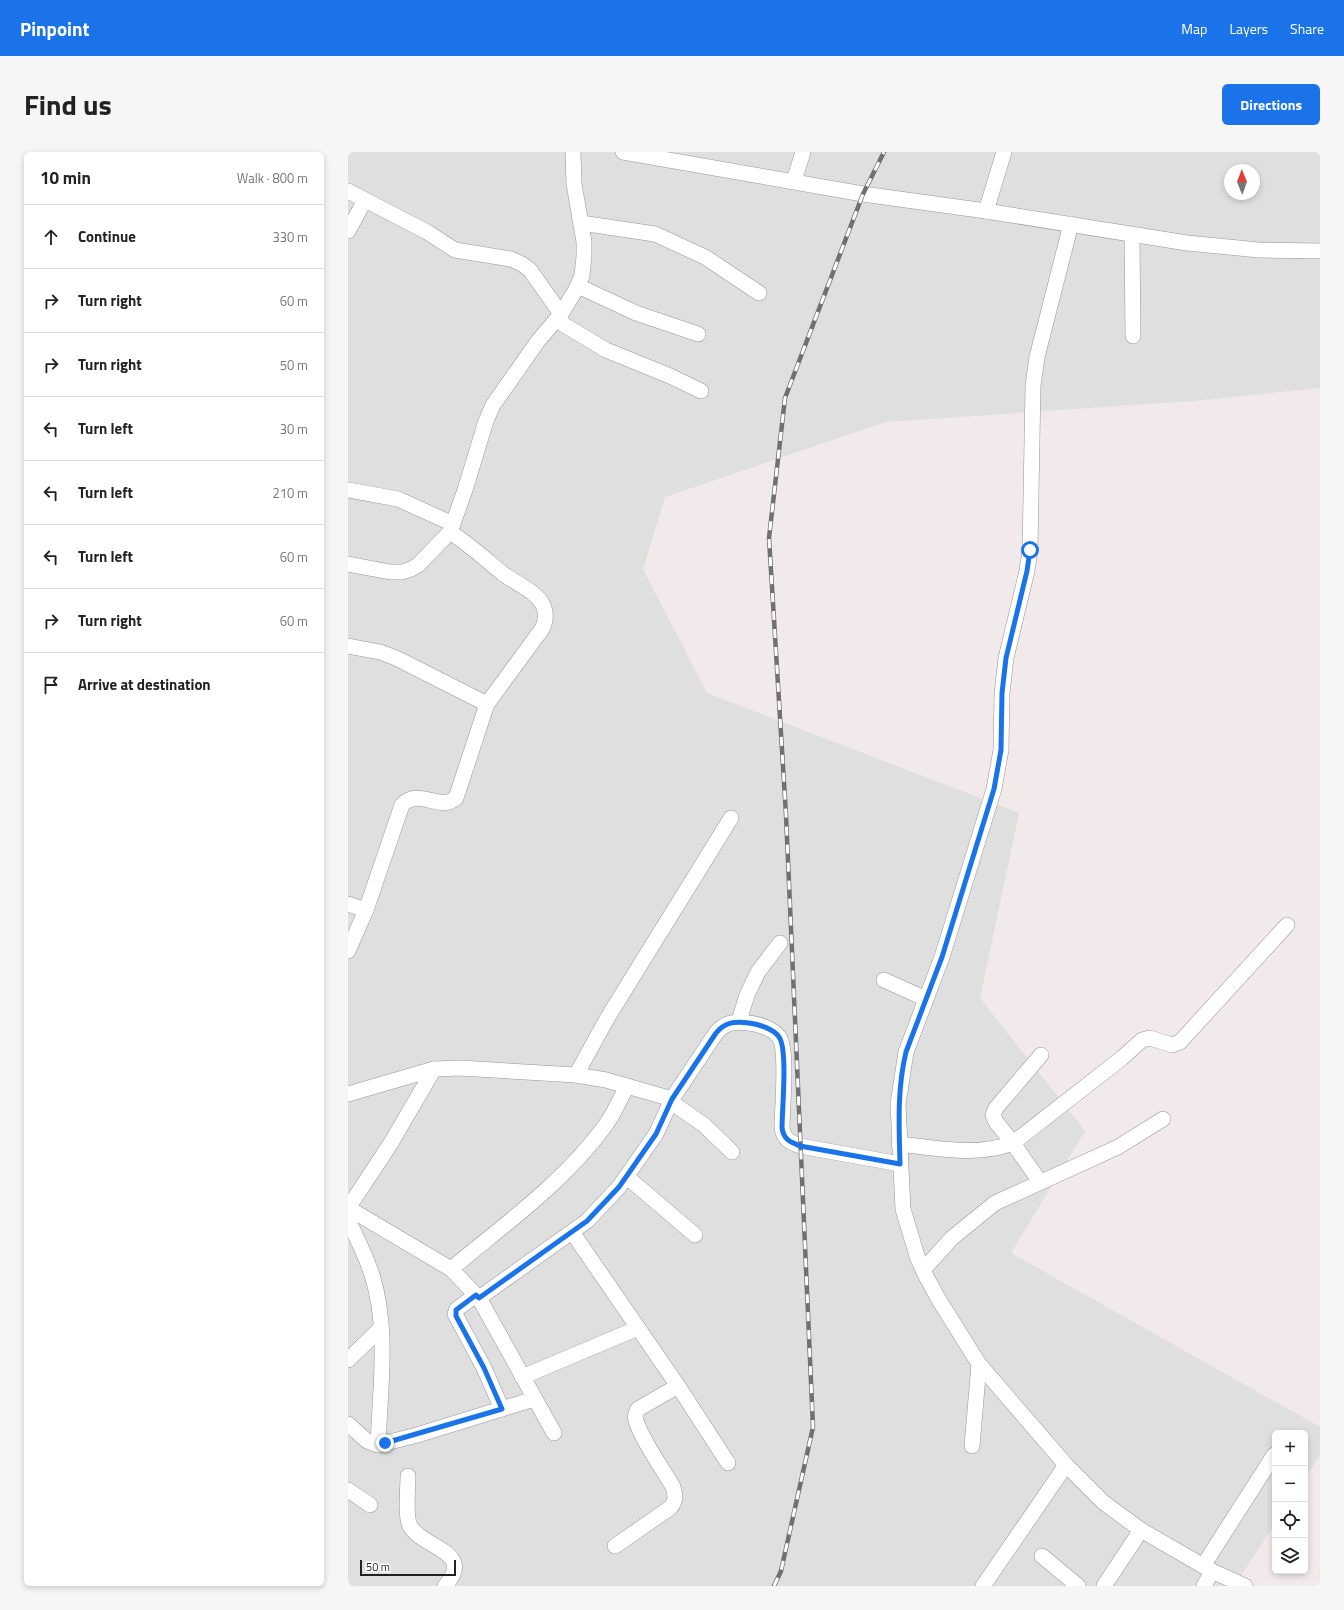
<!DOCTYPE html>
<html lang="en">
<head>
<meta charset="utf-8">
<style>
	:root { --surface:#fff; --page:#f6f6f6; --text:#222; --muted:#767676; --line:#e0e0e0; --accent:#1a73e8 }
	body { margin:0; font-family:"Titillium Web",sans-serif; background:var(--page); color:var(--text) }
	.controls { position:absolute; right:12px; bottom:12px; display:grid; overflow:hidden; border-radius:6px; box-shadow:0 2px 6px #0003 }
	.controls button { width:36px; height:36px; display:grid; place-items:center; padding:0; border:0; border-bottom:1px solid var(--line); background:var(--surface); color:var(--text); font:20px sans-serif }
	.compass { position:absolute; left:876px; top:12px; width:36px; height:36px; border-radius:50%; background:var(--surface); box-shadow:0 2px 6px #0003; rotate:359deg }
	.scale { position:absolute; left:12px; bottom:10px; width:96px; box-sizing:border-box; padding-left:4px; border:2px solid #222; border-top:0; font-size:11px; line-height:14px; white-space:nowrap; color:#222; -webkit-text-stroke:3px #fff; paint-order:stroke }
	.stop { position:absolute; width:12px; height:12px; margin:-9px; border:3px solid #1a73e8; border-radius:50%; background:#fff }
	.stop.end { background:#1a73e8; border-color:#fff; box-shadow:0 1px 4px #0008 }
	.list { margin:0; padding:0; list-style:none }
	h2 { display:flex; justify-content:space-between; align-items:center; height:52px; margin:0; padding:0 16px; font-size:17px }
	h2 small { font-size:13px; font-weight:400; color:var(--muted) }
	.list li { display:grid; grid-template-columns:26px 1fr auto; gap:12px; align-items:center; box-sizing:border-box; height:64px; padding:0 16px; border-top:1px solid var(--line) }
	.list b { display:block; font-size:15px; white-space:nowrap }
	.list em { font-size:13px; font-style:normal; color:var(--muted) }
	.icon { flex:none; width:22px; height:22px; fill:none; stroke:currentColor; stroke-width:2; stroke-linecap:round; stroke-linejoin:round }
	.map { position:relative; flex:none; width:972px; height:1434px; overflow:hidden; border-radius:6px }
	header { display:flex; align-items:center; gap:24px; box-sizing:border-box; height:56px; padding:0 20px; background:var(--accent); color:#fff }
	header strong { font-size:19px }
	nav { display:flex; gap:22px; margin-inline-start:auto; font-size:14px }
	.intro { display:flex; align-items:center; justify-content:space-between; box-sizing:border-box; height:96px; padding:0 24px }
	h1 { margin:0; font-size:28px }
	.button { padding:10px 18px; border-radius:6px; background:var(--accent); color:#fff; font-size:14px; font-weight:700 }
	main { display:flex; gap:24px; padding:0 24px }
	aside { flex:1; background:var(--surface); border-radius:6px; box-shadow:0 2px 6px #0003 }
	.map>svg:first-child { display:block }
	.residential { fill:#dfdfdf; fill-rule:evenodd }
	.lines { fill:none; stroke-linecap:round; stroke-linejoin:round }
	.minor-casing { stroke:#969696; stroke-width:16 }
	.minor { stroke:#fff; stroke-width:15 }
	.rail-casing { stroke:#707070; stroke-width:4.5 }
	.rail { stroke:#fff; stroke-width:3; stroke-dasharray:9; stroke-linecap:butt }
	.route { stroke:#1a73e8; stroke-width:5 }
</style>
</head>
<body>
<header>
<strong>Pinpoint</strong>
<nav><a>Map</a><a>Layers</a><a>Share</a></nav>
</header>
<div class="intro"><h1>Find us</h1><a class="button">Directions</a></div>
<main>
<aside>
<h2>10 min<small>Walk · 800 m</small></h2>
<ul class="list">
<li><svg class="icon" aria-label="ahead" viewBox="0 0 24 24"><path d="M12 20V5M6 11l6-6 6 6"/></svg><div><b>Continue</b></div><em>330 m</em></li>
<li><svg class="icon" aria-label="right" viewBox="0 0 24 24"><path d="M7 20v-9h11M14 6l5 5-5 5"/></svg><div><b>Turn right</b></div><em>60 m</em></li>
<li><svg class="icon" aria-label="right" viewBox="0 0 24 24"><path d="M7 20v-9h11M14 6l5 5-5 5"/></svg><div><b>Turn right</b></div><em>50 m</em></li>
<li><svg class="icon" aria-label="left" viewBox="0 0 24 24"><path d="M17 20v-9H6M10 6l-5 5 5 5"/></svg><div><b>Turn left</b></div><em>30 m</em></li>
<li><svg class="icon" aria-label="left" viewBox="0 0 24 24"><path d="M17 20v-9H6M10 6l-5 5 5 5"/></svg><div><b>Turn left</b></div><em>210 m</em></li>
<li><svg class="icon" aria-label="left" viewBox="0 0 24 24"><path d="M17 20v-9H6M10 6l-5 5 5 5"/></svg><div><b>Turn left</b></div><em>60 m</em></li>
<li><svg class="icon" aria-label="right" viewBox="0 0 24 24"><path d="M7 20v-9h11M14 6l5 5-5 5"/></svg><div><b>Turn right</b></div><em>60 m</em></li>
<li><svg class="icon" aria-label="arrive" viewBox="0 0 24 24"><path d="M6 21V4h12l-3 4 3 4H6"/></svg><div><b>Arrive at destination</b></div></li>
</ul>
</aside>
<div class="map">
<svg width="972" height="1434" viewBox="0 0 972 1434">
	<rect width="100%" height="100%" fill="#f1e9ea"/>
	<path class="residential" d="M 0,0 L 972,0 L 972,236 L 845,249 L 538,270 L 317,345 L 295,417 L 359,541 L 671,661 L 632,846 L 737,979 L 663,1101 L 972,1275 L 972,1303 L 957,1326 L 957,1281 L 927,1281 L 927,1372 L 886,1434 L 0,1434 ZM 882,18 L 906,18 L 906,42 L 882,42 Z"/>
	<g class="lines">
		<defs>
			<g id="minor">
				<path d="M 275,0 L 515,42 L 638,59 L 839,91 L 911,98 L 972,99"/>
				<path d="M 446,29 L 455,0"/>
				<path d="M 0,39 L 79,80 L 107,98 L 163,107 L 174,112 L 182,118 L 213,162"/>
				<path d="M 638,59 L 656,0"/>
				<path d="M 233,71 L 307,82 L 357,105 L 411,141"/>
				<path d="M 723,72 L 689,205 L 685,234 L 682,398 L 679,419 L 658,506 L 654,541 L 653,598 L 646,637 L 594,805 L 558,900 L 550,952 L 555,1057 L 570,1107 L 579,1126 L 591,1148 L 631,1212 L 718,1313 L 755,1350 L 793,1378 L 864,1419 L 897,1434"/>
				<path d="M 0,79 L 17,48"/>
				<path d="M 784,83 L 785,184"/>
				<path d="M 230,134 L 288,161 L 350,182"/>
				<path d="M 208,168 L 258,198 L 322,224 L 353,239"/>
				<path d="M 0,338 L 50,347 L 105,372"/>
				<path d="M 0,412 L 42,420 L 54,420 L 63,417 L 70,413 L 102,380 L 117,338 L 138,269 L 145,253 L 190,189 L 213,162 L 227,139 L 234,124 L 236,104 L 236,90 L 226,32 L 225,0"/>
				<path d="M 0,494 L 32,500 L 48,506 L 139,552 L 194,477 C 198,469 199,462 195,453 C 188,439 167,431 154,421 C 136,406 122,393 102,380"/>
				<path d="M 0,752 L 18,758 L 0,799"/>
				<path d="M 18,758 L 54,653 C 70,635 92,660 108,646 L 139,552"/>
				<path d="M 536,828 L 578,847"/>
				<path d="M 391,869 L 399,843 L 410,820 L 432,791"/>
				<path d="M 228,923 L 260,865 L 383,666"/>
				<path d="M 0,942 L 86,917 L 112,916 L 228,923 L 258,928 L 324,947"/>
				<path d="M 323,950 L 356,973 L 384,1000"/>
				<path d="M 551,992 C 590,996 627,1005 665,991 L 774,906 L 794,888 L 802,886 L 824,893 L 832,890 L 939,773"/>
				<path d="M 279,1025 L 347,1083"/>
				<path d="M 692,1030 L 665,991 L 648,970 L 645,963 L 648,956 L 693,903"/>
				<path d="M 0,1056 L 103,1117 C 157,1072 215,1031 257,974 C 266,962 272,947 279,934"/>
				<path d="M 0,1056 L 43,991 L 86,917"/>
				<path d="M 0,1068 C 9,1086 18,1104 24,1123 C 41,1176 32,1238 30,1293"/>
				<path d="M 224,1080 L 330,1234 L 380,1311"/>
				<path d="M 103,1117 L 131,1146 L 206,1281"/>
				<path d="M 575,1118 L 604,1086 L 647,1051 L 770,995 L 815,967"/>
				<path d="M 128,1143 L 109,1157 L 107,1162 L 136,1216 L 154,1257"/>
				<path d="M 131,1146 L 239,1069 L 271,1035 L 308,982 L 324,947 L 368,881 C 377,870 387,869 401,871 C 410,872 426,877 431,885 C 440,897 434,958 434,976 C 436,988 442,990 452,994 L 552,1012"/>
				<path d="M 0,1208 L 33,1176"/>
				<path d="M 174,1225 L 290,1176"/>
				<path d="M 0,1272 L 19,1289 L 30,1293 L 69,1283 L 186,1247"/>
				<path d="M 624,1294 L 631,1212"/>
				<path d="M 60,1324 C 60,1337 57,1364 62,1374 C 75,1397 128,1399 97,1434"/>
				<path d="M 0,1338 L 22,1353"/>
				<path d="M 267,1394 L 322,1356 C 328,1349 328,1344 325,1335 C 313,1314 296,1292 288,1269 C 287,1264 287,1261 290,1257 L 330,1234"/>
				<path d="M 694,1404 L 730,1434"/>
				<path d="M 855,1414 L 926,1303"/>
				<path d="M 635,1434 L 718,1313"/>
				<path d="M 756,1434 L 793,1378"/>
				<path d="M 856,1434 L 864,1419"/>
			</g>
		</defs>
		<use href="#minor" class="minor-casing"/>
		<use href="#minor" class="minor"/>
		<defs>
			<path id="rail" d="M 426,1434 L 433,1419 L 465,1275 L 438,663 L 421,386 L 437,246 L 515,42 L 536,0"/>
		</defs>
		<use href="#rail" class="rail-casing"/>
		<use href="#rail" class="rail"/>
	</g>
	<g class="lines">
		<path class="route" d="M 37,1291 L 154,1257 L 136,1216 L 108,1164 L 108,1158 L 128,1143 L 131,1146 L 239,1069 L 271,1035 L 308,982 L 324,947 L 368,881 C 377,870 387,869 401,871 C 410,872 426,877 431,885 C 440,897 434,958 434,976 C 436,988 442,990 452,994 L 552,1012 C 551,974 549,937 558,900 L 594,805 L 646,637 L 653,598 L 654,541 L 658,506 L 679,419 L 682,398"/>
	</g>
</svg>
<div class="controls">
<button>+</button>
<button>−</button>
<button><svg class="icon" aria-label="locate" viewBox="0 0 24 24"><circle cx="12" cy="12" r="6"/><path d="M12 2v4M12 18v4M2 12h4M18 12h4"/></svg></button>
<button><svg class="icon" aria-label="layers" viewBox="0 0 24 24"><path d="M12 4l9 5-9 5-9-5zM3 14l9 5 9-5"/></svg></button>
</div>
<svg class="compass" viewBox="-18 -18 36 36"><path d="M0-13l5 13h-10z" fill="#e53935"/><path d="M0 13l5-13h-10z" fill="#767676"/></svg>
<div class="scale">50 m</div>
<div class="stop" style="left:682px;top:398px"></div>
<div class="stop end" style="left:37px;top:1291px"></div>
</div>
</main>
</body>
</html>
